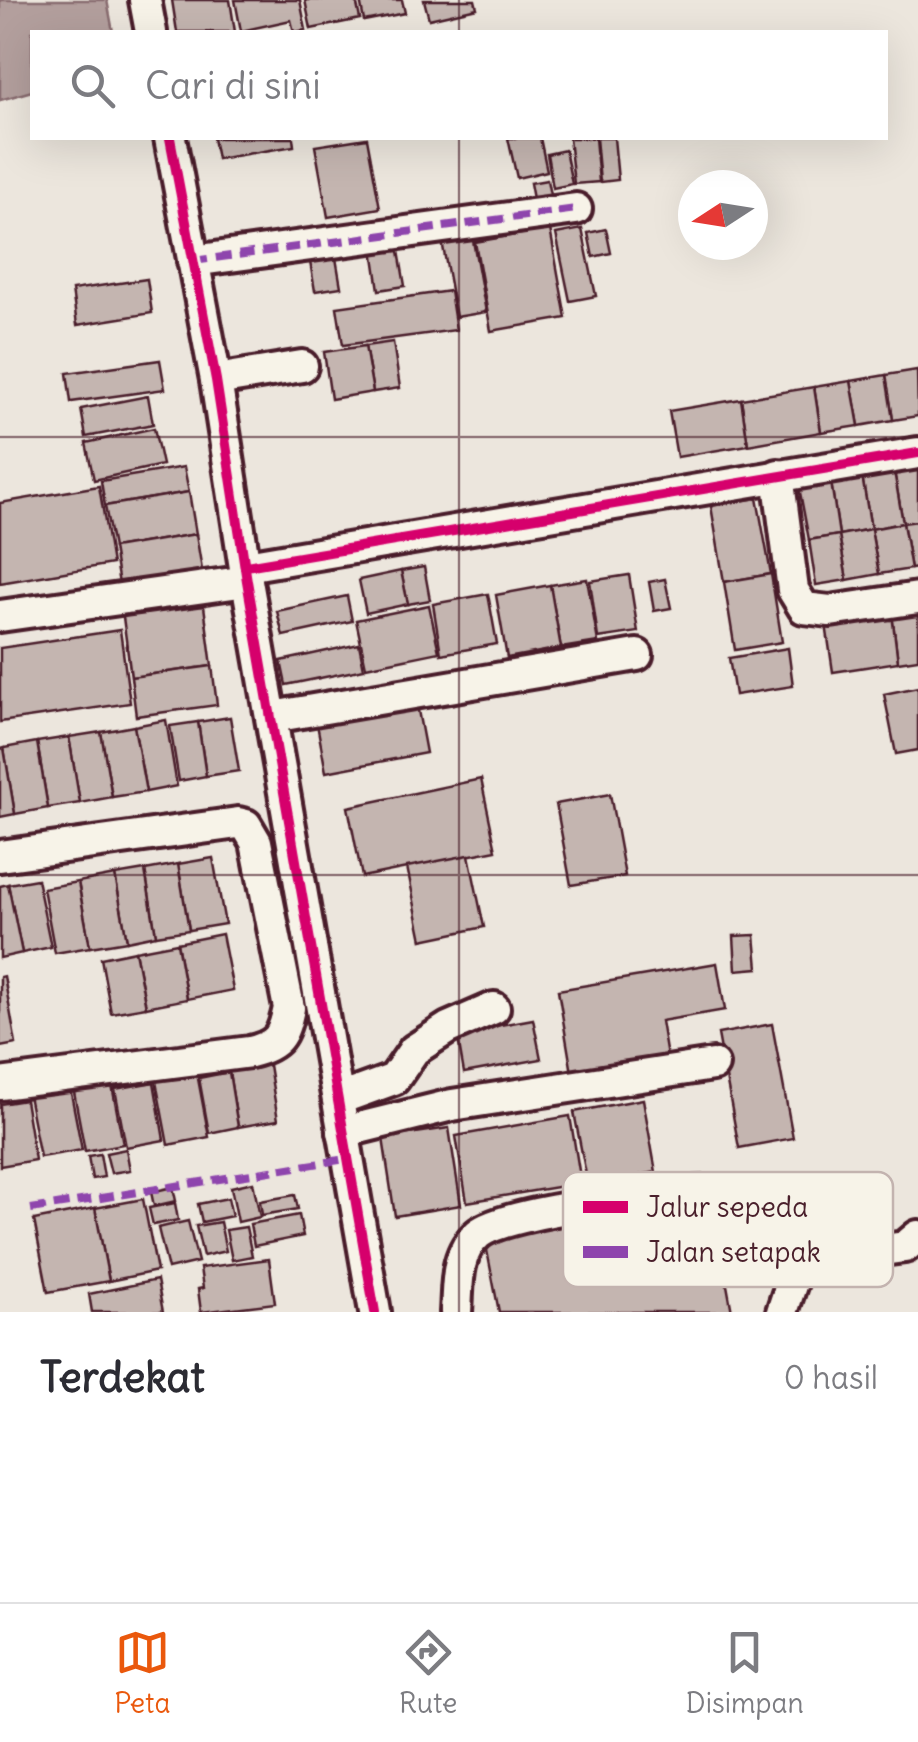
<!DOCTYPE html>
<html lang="id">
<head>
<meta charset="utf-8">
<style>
	:root { --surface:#fff; --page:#f7f7f7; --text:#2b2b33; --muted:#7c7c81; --line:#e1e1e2; --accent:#ea580c }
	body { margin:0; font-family:Delius,sans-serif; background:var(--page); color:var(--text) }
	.compass { position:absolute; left:678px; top:170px; width:90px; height:90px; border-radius:50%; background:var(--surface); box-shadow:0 10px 40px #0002; rotate:258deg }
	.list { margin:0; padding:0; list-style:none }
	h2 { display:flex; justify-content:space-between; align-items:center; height:130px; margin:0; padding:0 40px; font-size:42px }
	h2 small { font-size:32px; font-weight:400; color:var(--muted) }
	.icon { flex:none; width:55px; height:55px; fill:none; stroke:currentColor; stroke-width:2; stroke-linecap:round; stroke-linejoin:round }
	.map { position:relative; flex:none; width:918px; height:1312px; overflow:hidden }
	.search { position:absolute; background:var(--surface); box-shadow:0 10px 40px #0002; left:30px; right:30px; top:30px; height:110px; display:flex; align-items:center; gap:25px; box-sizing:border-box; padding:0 35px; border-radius:0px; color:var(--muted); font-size:38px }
	.sheet { height:290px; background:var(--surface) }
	nav { display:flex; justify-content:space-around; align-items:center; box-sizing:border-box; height:140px; border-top:2px solid var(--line); background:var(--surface); font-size:28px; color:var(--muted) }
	nav a { display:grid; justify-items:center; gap:5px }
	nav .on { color:var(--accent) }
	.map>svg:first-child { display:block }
	.water { fill:#b39f9d; stroke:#896c6f; stroke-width:2.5 }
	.building { fill:#c4b5b0; stroke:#4a1f2b; stroke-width:2.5 }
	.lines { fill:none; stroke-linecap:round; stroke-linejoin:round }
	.minor-casing { stroke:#4a1f2b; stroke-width:38 }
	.minor { stroke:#f7f3e8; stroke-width:30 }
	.quiet { stroke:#8e44ad; stroke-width:8; stroke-dasharray:15 8; stroke-linecap:butt }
	.cycleway-casing { stroke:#f7f3e8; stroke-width:16 }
	.cycleway { stroke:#d6006c; stroke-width:10 }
	.grid { fill:none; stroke:#4a1f2b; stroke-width:2.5; stroke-opacity:0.55 }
	.key { fill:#f7f3e8; stroke:#c3b3af; stroke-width:2.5 }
	.key-label { font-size:28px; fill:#4a1f2b }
</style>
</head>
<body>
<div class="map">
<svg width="918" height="1312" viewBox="0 0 918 1312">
	<rect width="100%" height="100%" fill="#ece6dd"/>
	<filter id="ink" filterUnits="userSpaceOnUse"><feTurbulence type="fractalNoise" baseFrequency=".01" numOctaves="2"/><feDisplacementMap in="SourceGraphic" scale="20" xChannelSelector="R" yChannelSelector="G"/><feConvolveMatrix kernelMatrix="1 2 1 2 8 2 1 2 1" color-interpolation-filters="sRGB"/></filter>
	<g filter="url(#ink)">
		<path class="water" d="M 0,0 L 107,0 L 113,32 L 32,32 L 32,91 L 0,100 Z"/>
		<g class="building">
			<path d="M 172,0 L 230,0 L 235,32 L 177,32 Z"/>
			<path d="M 235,0 L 300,0 L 306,30 L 294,32 L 291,20 L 241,31 Z"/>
			<path d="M 305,0 L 356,0 L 360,19 L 311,29 Z"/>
			<path d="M 360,0 L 402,0 L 405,13 L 364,21 Z"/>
			<path d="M 424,0 L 475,0 L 477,8 L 429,19 Z"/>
			<path d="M 213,138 L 293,138 L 294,146 L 217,159 Z"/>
			<path d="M 367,138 L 380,208 L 328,217 L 315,146 Z"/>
			<path d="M 508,138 L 540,138 L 547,171 L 517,178 Z"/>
			<path d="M 569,138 L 595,138 L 599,182 L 574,184 Z"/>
			<path d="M 596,138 L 614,138 L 618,180 L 600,182 Z"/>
			<path d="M 565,150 L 572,184 L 553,188 L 547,154 Z"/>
			<path d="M 547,180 L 550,195 L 533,199 L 530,183 Z"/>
			<path d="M 550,229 L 566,318 L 491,331 L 475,242 Z"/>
			<path d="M 582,229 L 596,296 L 570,301 L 556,234 Z"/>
			<path d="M 606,229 L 611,253 L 593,257 L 588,233 Z"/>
			<path d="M 472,235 L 486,312 L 456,317 L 442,241 Z"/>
			<path d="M 398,245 L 405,286 L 379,290 L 373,249 Z"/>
			<path d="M 335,252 L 341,287 L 315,291 L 309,256 Z"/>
			<path d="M 147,279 L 152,313 L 77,325 L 72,290 Z"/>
			<path d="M 450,291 L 456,330 L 343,345 L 337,307 Z"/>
			<path d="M 393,342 L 400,388 L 373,392 L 365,346 Z"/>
			<path d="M 365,346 L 373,392 L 331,399 L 324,352 Z"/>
			<path d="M 160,360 L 165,389 L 71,402 L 67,373 Z"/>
			<path d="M 917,370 L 918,416 L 893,420 L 886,375 Z"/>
			<path d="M 886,375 L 893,420 L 859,426 L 851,381 Z"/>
			<path d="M 851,381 L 859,426 L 821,432 L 814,387 Z"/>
			<path d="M 814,387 L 821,432 L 748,445 L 741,399 Z"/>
			<path d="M 148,396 L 153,424 L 86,437 L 81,409 Z"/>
			<path d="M 741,399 L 748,445 L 677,457 L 669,411 Z"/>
			<path d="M 154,428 L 162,465 L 94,480 L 86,443 Z"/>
			<path d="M 184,467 L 189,492 L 105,506 L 101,481 Z"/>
			<path d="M 918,467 L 918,521 L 903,523 L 894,471 Z"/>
			<path d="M 894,471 L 903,523 L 871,529 L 862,476 Z"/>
			<path d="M 862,476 L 871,529 L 839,535 L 831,482 Z"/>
			<path d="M 831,482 L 839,535 L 809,540 L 799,487 Z"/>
			<path d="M 99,486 L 112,564 L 0,583 L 0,503 Z"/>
			<path d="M 189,492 L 196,534 L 113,548 L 105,506 Z"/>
			<path d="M 757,498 L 771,574 L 724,582 L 711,506 Z"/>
			<path d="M 918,521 L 918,568 L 911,569 L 903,523 Z"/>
			<path d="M 903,523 L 911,569 L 879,574 L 871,529 Z"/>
			<path d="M 871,529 L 879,574 L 847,580 L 839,535 Z"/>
			<path d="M 196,534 L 202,570 L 119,584 L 113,548 Z"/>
			<path d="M 839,535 L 847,580 L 816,585 L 809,540 Z"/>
			<path d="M 424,567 L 430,600 L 408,604 L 401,571 Z"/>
			<path d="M 401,571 L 408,604 L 366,613 L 359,580 Z"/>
			<path d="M 771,574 L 782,642 L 735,650 L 724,582 Z"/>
			<path d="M 629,575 L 638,632 L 598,638 L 590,581 Z"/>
			<path d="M 587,579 L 598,642 L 561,648 L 550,585 Z"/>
			<path d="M 665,579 L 671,608 L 654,611 L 649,582 Z"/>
			<path d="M 550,585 L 561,648 L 507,658 L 496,595 Z"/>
			<path d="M 488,594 L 497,644 L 441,654 L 433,604 Z"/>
			<path d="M 347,596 L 352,621 L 283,636 L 277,611 Z"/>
			<path d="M 429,605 L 439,652 L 366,667 L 356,620 Z"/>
			<path d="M 204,606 L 212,666 L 131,677 L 123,617 Z"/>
			<path d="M 918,610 L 918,659 L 898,662 L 892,614 Z"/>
			<path d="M 892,614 L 898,662 L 833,672 L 826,624 Z"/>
			<path d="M 120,630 L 130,703 L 0,722 L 0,648 Z"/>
			<path d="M 359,644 L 364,669 L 286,685 L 281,661 Z"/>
			<path d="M 788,648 L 793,686 L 735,695 L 729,658 Z"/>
			<path d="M 212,666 L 217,705 L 136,716 L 131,677 Z"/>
			<path d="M 918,687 L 918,750 L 896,754 L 884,694 Z"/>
			<path d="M 417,705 L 426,753 L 326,772 L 317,724 Z"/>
			<path d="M 230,717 L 239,771 L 206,776 L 198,722 Z"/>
			<path d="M 166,720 L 177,786 L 146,792 L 134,726 Z"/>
			<path d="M 198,722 L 206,776 L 179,781 L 170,726 Z"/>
			<path d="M 134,726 L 146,792 L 112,797 L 101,732 Z"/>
			<path d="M 101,732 L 112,797 L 80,803 L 69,737 Z"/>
			<path d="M 69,737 L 80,803 L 48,808 L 37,742 Z"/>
			<path d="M 37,742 L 48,808 L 15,814 L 4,748 Z"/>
			<path d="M 4,748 L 15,814 L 0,817 L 0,749 Z"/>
			<path d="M 481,779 L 496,850 L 362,877 L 348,807 Z"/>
			<path d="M 610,794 L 625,876 L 571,885 L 556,804 Z"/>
			<path d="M 469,855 L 484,927 L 422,940 L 407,867 Z"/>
			<path d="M 213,858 L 225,924 L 189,930 L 178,864 Z"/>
			<path d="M 178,864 L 189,930 L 156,935 L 145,870 Z"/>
			<path d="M 145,870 L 156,935 L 127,941 L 115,875 Z"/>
			<path d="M 115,875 L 127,941 L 90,947 L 78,882 Z"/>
			<path d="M 37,879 L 51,947 L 22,953 L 8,884 Z"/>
			<path d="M 78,882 L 90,947 L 55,953 L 43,888 Z"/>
			<path d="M 8,884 L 22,953 L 0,958 L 0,886 Z"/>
			<path d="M 222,934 L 233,990 L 187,999 L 177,943 Z"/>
			<path d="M 755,935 L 758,968 L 736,970 L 734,936 Z"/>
			<path d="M 177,943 L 187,999 L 146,1007 L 135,951 Z"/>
			<path d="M 135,951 L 146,1007 L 111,1013 L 101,958 Z"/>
			<path d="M 717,963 L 725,1010 L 661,1021 L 667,1057 L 572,1073 L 558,990 Z"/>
			<path d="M 4,976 L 16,1044 L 0,1047 L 0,977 Z"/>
			<path d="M 533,1019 L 541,1059 L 464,1073 L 457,1033 Z"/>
			<path d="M 772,1024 L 793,1138 L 739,1148 L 718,1034 Z"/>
			<path d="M 269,1065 L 278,1120 L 238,1127 L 229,1072 Z"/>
			<path d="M 196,1068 L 209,1137 L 168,1145 L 155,1076 Z"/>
			<path d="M 229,1072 L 238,1127 L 209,1133 L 199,1078 Z"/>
			<path d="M 111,1080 L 123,1144 L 85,1151 L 73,1087 Z"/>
			<path d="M 154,1082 L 164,1140 L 126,1147 L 115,1089 Z"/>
			<path d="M 70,1088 L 82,1150 L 40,1157 L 28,1095 Z"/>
			<path d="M 643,1099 L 656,1172 L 588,1185 L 574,1112 Z"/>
			<path d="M 25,1100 L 35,1160 L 0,1166 L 0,1104 Z"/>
			<path d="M 570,1116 L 581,1183 L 467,1202 L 456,1136 Z"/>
			<path d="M 449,1128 L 461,1205 L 395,1216 L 383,1138 Z"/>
			<path d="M 126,1149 L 130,1170 L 111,1173 L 106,1153 Z"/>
			<path d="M 100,1154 L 104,1177 L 92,1179 L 88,1156 Z"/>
			<path d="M 253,1182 L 260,1217 L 238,1222 L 231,1187 Z"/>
			<path d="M 173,1187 L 176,1201 L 154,1206 L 151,1192 Z"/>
			<path d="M 295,1195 L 298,1209 L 262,1215 L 260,1201 Z"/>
			<path d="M 228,1198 L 232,1216 L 202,1222 L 198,1204 Z"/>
			<path d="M 711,1198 L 732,1312 L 499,1312 L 485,1240 Z"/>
			<path d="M 143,1199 L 157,1271 L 109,1281 L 95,1208 Z"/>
			<path d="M 175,1203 L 178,1220 L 153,1225 L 149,1208 Z"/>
			<path d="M 95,1208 L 109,1281 L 48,1292 L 34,1220 Z"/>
			<path d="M 299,1215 L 303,1236 L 254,1246 L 250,1224 Z"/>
			<path d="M 188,1221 L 198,1262 L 168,1269 L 158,1228 Z"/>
			<path d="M 220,1222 L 226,1251 L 203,1256 L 196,1226 Z"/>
			<path d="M 246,1227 L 252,1256 L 232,1260 L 226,1230 Z"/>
			<path d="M 269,1259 L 275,1303 L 201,1312 L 198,1289 L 203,1288 L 200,1268 Z"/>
			<path d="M 157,1280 L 163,1312 L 92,1312 L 89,1294 Z"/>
		</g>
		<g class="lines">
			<defs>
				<g id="minor">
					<path d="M 145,0 L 151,32"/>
					<path d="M 170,138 L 216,380 L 247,581 L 375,1312"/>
					<path d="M 193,261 L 576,209"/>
					<path d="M 216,380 L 302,366"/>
					<path d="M 778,475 L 793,590 L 804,608 L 830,611 L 918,598"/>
					<path d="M 246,566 L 918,453"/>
					<path d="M 0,616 L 247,581"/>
					<path d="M 272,717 L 637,655"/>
					<path d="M 0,856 L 238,823 L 246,825 L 256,842 L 289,1008 C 283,1036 279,1045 250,1052 L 0,1084"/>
					<path d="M 339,1099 L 394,1079 L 414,1050 L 448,1028 L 494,1008"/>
					<path d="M 343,1132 L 452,1105 L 713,1065"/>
					<path d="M 799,1261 L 905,1247 L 918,1236"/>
					<path d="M 456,1312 C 458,1284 455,1254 478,1234 C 506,1210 676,1192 718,1192 C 731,1192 743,1194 755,1201 C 777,1212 787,1240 799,1261 L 782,1312"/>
				</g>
			</defs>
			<use href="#minor" class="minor-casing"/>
			<use href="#minor" class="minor"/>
			<g class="quiet">
				<path d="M 193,261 L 576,209"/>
				<path d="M 31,1209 L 346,1159"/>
			</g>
			<defs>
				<g id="cycleway">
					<path d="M 170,138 L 216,380 L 247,581 L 375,1312"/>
					<path d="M 246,566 L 918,453"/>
				</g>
			</defs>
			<use href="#cycleway" class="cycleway-casing"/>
			<use href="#cycleway" class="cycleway"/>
		</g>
	</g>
	<path class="grid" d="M 459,0 L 459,32M 459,138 L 459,1312M 0,437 L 918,437M 0,875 L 918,875"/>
	<rect x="563" y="1172" width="330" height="115" rx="15" class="key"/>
	<rect x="583" y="1201" width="45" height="12" fill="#d6006c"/>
	<rect x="583" y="1246" width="45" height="12" fill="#8e44ad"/>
	<g class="key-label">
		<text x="646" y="1217">Jalur sepeda</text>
		<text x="646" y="1262">Jalan setapak</text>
	</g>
</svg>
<svg class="compass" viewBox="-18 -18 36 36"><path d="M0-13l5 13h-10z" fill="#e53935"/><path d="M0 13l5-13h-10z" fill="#7c7c81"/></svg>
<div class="search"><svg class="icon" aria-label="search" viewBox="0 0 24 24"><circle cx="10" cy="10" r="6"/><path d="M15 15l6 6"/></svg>Cari di sini</div>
</div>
<section class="sheet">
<h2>Terdekat<small>0 hasil</small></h2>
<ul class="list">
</ul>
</section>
<nav>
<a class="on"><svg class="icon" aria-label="map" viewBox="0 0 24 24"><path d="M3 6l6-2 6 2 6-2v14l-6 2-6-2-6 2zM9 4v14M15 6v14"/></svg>Peta</a>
<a><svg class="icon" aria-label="directions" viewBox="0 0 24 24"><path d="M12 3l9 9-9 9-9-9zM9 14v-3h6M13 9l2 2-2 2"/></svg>Rute</a>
<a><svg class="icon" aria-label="saved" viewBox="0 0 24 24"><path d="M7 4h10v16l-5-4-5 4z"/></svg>Disimpan</a>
</nav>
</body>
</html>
